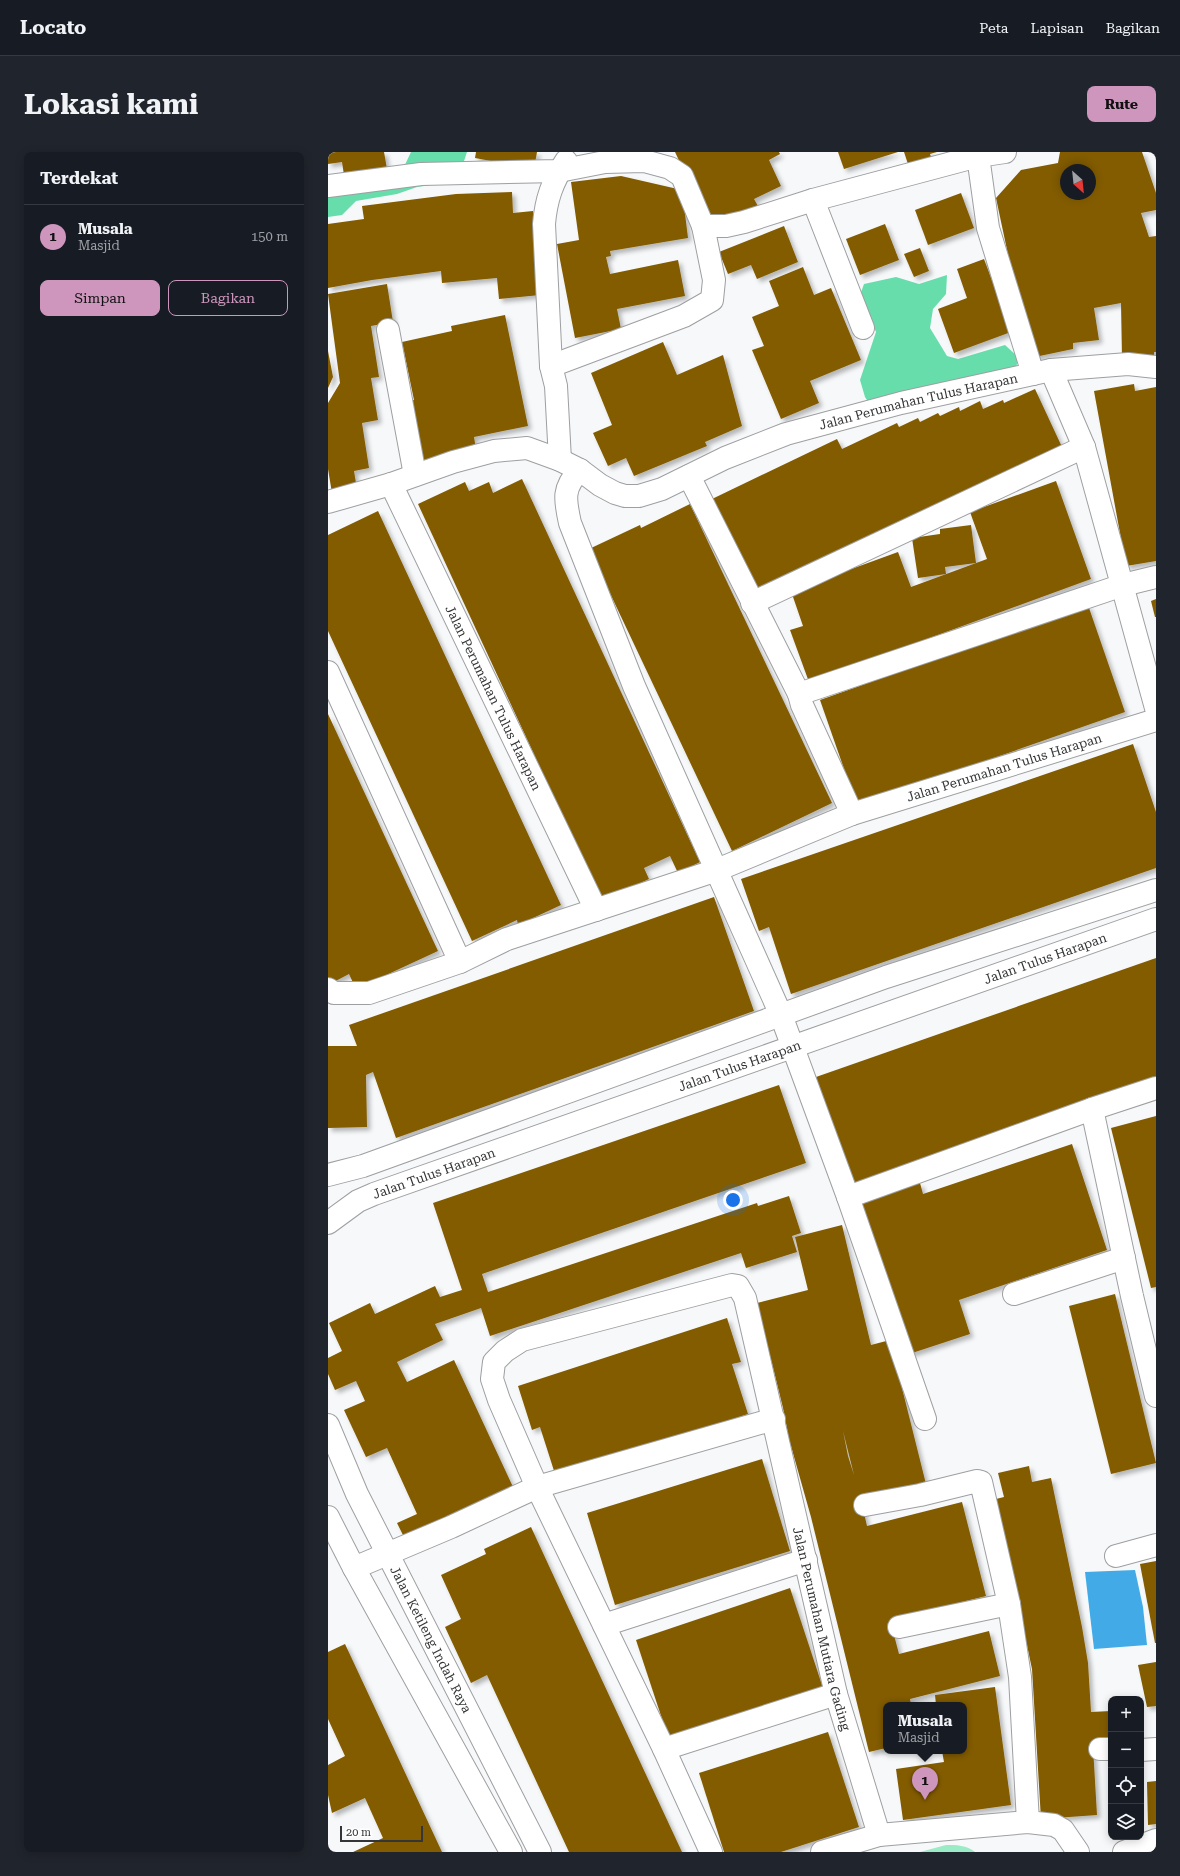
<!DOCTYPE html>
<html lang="id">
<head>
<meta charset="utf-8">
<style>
	:root { --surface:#171b24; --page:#20242c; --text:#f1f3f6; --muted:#9ea1a6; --line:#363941; --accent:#ce96bd }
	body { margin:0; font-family:"Roboto Serif",serif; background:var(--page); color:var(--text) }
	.controls { position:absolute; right:12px; bottom:12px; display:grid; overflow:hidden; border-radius:8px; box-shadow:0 2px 10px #0003 }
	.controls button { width:36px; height:36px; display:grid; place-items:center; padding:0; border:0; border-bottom:1px solid var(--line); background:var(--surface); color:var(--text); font:20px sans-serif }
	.compass { position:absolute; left:732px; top:12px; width:36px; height:36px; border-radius:50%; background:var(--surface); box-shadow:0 2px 10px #0003; rotate:153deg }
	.scale { position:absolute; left:12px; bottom:10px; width:83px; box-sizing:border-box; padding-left:4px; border:2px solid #343536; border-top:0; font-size:11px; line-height:14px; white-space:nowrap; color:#343536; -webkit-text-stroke:3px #fff; paint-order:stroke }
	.you { position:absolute; left:405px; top:1048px; width:14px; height:14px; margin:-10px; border:3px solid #fff; border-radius:50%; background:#1a73e8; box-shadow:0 0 0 6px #1a73e833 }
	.badge { display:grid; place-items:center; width:26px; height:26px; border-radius:50%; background:var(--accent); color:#111; font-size:13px; font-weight:700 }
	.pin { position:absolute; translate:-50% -33px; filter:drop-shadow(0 1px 2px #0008) }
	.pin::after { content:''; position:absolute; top:21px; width:14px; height:12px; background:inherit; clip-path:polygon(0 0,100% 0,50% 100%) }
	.popup { position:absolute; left:555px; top:1550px; width:84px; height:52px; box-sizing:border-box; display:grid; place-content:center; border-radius:8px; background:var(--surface); filter:drop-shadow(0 1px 3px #0005); font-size:13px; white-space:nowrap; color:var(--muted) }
	.popup b { font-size:15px; color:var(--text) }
	.popup::after { content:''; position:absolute; left:50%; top:100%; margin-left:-8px; border:8px solid transparent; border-top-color:var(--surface) }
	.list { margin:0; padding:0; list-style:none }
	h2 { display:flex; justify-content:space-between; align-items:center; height:52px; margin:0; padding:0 16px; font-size:17px }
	h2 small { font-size:13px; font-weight:400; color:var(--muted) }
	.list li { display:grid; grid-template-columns:26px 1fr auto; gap:12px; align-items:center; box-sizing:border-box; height:64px; padding:0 16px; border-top:1px solid var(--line) }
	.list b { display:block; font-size:15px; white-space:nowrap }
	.list p { margin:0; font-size:13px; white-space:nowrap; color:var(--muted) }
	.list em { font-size:13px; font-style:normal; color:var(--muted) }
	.actions { display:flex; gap:8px; padding:12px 16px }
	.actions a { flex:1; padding:9px 0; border:1px solid var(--accent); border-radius:8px; text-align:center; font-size:14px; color:var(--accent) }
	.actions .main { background:var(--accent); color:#111 }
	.icon { flex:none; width:22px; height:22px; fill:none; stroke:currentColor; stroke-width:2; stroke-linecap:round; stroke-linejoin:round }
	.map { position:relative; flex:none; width:828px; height:1700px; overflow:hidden; border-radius:8px }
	header { display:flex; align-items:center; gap:24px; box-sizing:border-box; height:56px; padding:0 20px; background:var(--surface); border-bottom:1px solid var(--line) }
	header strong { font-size:19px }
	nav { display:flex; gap:22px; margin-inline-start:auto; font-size:14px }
	.intro { display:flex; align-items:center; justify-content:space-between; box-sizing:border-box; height:96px; padding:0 24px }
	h1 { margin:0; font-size:28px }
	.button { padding:10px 18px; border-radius:8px; background:var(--accent); color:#111; font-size:14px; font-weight:700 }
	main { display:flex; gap:24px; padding:0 24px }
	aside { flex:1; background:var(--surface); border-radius:8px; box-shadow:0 2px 10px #0003 }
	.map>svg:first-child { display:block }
	.green { fill:#9aebc6 }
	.forest { fill:#67ddac }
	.water { fill:#42abe7 }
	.building { fill:#835b04; fill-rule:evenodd; filter:url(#shadow) }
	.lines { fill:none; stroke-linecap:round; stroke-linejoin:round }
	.minor-casing { stroke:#9e9fa1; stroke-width:24 }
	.secondary-casing { stroke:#9e9fa1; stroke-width:24 }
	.minor { stroke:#fff; stroke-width:22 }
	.secondary { stroke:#fff; stroke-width:22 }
	.labels { text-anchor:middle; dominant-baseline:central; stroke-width:4; stroke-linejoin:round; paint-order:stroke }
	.street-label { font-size:13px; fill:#343536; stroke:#fff }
</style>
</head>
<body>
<header>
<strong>Locato</strong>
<nav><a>Peta</a><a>Lapisan</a><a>Bagikan</a></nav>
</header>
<div class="intro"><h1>Lokasi kami</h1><a class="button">Rute</a></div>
<main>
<aside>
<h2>Terdekat<small></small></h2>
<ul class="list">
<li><span class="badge">1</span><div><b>Musala</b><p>Masjid</p></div><em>150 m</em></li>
</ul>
<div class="actions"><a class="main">Simpan</a><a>Bagikan</a></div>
</aside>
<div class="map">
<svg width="828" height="1700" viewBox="0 0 828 1700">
	<defs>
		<filter id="shadow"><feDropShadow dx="3.5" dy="3.5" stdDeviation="2" flood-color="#0004"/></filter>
	</defs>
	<rect width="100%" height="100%" fill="#f6f8fa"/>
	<path class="green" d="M 618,1693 C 628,1693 639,1693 647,1700 L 592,1700 Z"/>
	<g class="forest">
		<path d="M 83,0 L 139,0 L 133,18 L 110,32 L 89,35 L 69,42 L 28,49 L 14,63 L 0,65 L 0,37 L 75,17 Z"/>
		<path d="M 619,123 L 618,142 L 605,157 L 602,176 L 619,204 L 630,207 L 677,193 L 690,205 L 687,224 L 547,260 L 537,245 L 532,228 L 548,180 L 532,143 L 536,132 L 568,125 L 591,132 Z"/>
	</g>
	<path class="water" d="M 807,1418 L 815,1455 L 819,1493 L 766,1497 L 757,1420 Z"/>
	<g class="building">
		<path d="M 0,0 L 56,0 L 59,17 L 16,23 L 14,10 L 0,12 Z"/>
		<path d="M 148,0 L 209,0 L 206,17 L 147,6 Z"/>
		<path d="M 347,0 L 451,0 L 452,2 L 441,8 L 453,34 L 426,47 L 431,56 L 403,69 L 400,62 L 381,71 Z"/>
		<path d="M 510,0 L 570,0 L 516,17 Z"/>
		<path d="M 576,0 L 609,0 L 602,2 L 604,8 L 581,15 Z"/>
		<path d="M 732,0 L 814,0 L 828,41 L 828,58 L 813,61 L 821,85 L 828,84 L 828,200 L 826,200 L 826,205 L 794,206 L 793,151 L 766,156 L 771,188 L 745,191 L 745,197 L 702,206 L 668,46 L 693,18 L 730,11 ZM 738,18 L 762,18 L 762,42 L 738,42 Z"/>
		<path d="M 293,24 L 354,38 L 360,86 L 282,99 L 283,104 L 278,105 L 282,122 L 350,108 L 357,144 L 289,157 L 293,177 L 247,186 L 229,92 L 251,88 L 243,30 Z"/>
		<path d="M 184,40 L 185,61 L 205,59 L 212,143 L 171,147 L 169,126 L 114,131 L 113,119 L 44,128 L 0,136 L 0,72 L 36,67 L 34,54 L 128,42 Z"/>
		<path d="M 633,41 L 646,76 L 600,93 L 587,58 Z"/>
		<path d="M 557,72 L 571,108 L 532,123 L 518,87 Z"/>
		<path d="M 456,74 L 470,110 L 429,127 L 423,113 L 400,122 L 391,100 Z"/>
		<path d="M 592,96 L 601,119 L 586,125 L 576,102 Z"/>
		<path d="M 656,107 L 683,180 L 626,201 L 610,157 L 639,146 L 629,117 Z"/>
		<path d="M 475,115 L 486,143 L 503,136 L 533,208 L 482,229 L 491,251 L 453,267 L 424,198 L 436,194 L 424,165 L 451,154 L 441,129 Z"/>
		<path d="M 59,132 L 65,170 L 43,174 L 51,225 L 43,226 L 50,268 L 34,271 L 41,316 L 26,319 L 29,337 L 4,341 L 0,317 L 0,251 L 12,231 L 0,142 Z"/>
		<path d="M 177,163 L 200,274 L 146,285 L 148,297 L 91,309 L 79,249 L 86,248 L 74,190 L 124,179 L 123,174 Z"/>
		<path d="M 335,190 L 349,223 L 395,203 L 414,274 L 377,290 L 379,294 L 306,324 L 298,306 L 280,314 L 265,281 L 284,273 L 263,221 Z"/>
		<path d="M 0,199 L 5,225 L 0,236 Z"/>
		<path d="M 806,232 L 807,239 L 828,235 L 828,409 L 798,414 L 766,239 Z"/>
		<path d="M 707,237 L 734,295 L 429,441 L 384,347 L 509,287 L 514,297 L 569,271 L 571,275 L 590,266 L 592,270 L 610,261 L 612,264 L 631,255 L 632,259 L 652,249 L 655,257 L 675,248 L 676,251 Z"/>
		<path d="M 194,327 L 372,710 L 350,721 L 342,704 L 316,716 L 321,727 L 274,749 L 90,352 L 137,330 L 141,339 L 161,330 L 165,341 Z"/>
		<path d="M 728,329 L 763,427 L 481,530 L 462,478 L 475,474 L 463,439 L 570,400 L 583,435 L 659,407 L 642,360 Z"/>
		<path d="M 362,352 L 504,651 L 404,699 L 261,397 L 312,373 L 313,376 Z"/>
		<path d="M 50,359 L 233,753 L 190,773 L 189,768 L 144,789 L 0,479 L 0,383 Z"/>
		<path d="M 643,373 L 648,411 L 617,415 L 618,422 L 590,426 L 584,386 L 612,382 L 612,377 Z"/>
		<path d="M 828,447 L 828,465 L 827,465 L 823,449 Z"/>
		<path d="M 760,453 L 797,560 L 529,654 L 492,548 Z"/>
		<path d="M 0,562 L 110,799 L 28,837 L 21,822 L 0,833 Z"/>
		<path d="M 805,592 L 828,660 L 828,716 L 463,842 L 441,775 L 431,779 L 413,727 Z"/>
		<path d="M 386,745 L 426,859 L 68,986 L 45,920 L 38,923 L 39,975 L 0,976 L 0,894 L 29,894 L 21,873 Z"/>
		<path d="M 828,806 L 828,927 L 526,1033 L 488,925 Z"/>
		<path d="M 451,933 L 478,1011 L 154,1122 L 160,1140 L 429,1051 L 430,1054 L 461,1044 L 473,1081 L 464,1084 L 469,1100 L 418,1116 L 413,1101 L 162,1184 L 153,1156 L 107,1172 L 115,1188 L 69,1210 L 79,1230 L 126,1208 L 185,1335 L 76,1385 L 69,1371 L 89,1362 L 59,1296 L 38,1305 L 16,1258 L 37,1249 L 28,1229 L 7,1238 L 0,1222 L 0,1206 L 14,1199 L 1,1171 L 42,1151 L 47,1162 L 107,1134 L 112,1145 L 134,1138 L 105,1051 Z"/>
		<path d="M 828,964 L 828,1135 L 823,1136 L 783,976 Z"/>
		<path d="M 744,992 L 779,1098 L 631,1148 L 642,1182 L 578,1203 L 529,1052 L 592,1031 L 595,1042 Z"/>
		<path d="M 514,1073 L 543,1193 L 562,1188 L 598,1332 L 533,1348 L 539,1374 L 634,1350 L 658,1444 L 562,1468 L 571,1502 L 661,1479 L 672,1524 L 582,1547 L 583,1553 L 558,1553 L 558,1596 L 541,1600 L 483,1365 L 461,1287 L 455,1256 L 429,1151 L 480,1138 L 467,1085 ZM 515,1279 L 526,1323 L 520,1304 Z"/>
		<path d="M 787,1142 L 828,1311 L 783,1322 L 741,1154 Z"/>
		<path d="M 399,1166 L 413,1210 L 404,1212 L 420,1262 L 228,1325 L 212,1275 L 204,1278 L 190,1234 Z"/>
		<path d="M 434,1307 L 462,1399 L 287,1453 L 259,1361 Z"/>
		<path d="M 701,1314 L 704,1330 L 723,1326 L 754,1475 L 760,1511 L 763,1560 L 783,1559 L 783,1594 L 765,1595 L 769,1663 L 713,1667 L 704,1517 L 668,1347 L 676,1345 L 670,1321 Z"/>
		<path d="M 203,1375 L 233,1440 L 354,1700 L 241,1700 L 159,1523 L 143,1531 L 117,1475 L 133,1467 L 113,1423 L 158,1402 L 156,1397 Z"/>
		<path d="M 828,1409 L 828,1491 L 827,1491 L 812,1412 Z"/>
		<path d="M 462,1436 L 495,1536 L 341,1588 L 308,1488 Z"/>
		<path d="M 17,1492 L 60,1584 L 114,1700 L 25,1700 L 55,1686 L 37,1646 L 4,1661 L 0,1643 L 0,1613 L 17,1604 L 0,1567 L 0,1500 Z"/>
		<path d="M 828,1510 L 828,1554 L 819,1555 L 810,1513 Z"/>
		<path d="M 667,1535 L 683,1653 L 575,1668 L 568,1617 L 616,1610 L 614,1599 L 636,1599 L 636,1553 L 608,1553 L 607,1543 Z"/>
		<path d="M 500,1580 L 531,1675 L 453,1700 L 396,1700 L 371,1621 Z"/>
		<path d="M 828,1629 L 828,1672 L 820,1673 L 819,1630 Z"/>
	</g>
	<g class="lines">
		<defs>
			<g id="minor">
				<path d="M 650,4 L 660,76 L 705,222"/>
				<path d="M 0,34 L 93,22 L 231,19 L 277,10 L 316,9 L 342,16 L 354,24 L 375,74 L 398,74 L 416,70 L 485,48 L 650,4 L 677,0"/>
				<path d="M 485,48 L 535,176"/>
				<path d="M 60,178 L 87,323"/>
				<path d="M 223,214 L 356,164 L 384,148 L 386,128 L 375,74"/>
				<path d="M 723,218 L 756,295 L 828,556"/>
				<path d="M 232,308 L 228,234 L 223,214 L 216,72 C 218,48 224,30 238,9"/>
				<path d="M 252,318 C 234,336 237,348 242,371 L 306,534 L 453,863 L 520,1045 L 597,1267"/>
				<path d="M 361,324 L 471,542 L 474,553 L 524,662"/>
				<path id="s1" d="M 63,332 L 268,758"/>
				<path id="s2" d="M 0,350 L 63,332 L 125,310 L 166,299 L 199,296 L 232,308 L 252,318 L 272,333 L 287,341 L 297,344 L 311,344 L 334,337 L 397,306 L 458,282 L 573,251 L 723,218 L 800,212 L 828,215"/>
				<path d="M 424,451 L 756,295"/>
				<path d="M 0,520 L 132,810"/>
				<path d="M 471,542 L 795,433 L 828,425"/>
				<path id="s3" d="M 0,837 L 6,841 L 41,841 L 132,810 L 179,787 L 389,718 L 524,662 L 828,568"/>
				<path d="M 764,957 L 804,1144 L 828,1244"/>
				<path d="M 520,1045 L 764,957 L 828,936"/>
				<path d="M 686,1142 L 796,1106"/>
				<path id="s4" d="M 0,1273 L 29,1342 L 212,1700"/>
				<path d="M 537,1353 L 592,1343 L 649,1329 L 653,1330 L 681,1452 L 692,1525 L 700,1670"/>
				<path d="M 0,1365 L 26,1416 L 183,1700"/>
				<path d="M 788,1404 L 828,1393"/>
				<path d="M 26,1416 L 123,1375 L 209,1335 L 446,1267"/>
				<path d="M 276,1473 L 478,1408"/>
				<path d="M 571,1475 L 681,1452"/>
				<path d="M 336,1597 L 508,1542"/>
				<path d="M 772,1597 L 783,1597"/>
				<path d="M 813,1598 L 828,1597"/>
				<path id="s5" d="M 383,1700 L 336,1597 L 209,1335 L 171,1248 L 164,1227 L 166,1210 L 177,1199 L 194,1188 L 404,1133 L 410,1134 L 417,1146 L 508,1542 L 551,1683"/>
				<path d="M 494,1700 L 551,1683 L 700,1670 L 726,1673 L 735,1678 L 750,1700"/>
				<path d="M 796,1700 L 828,1688"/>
			</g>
			<g id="secondary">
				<path d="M 0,1023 L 35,1014 L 558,825 L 828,738"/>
				<path id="s6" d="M 0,1071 L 30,1049 L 46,1042 L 828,767"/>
			</g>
		</defs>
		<use href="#minor" class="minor-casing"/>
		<use href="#secondary" class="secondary-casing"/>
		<use href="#minor" class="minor"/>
		<use href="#secondary" class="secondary"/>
	</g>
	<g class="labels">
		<g class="street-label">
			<text stroke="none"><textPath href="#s2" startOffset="627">Jalan Perumahan Tulus Harapan</textPath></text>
			<text stroke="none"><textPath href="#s1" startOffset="237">Jalan Perumahan Tulus Harapan</textPath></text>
			<text stroke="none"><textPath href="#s3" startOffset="717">Jalan Perumahan Tulus Harapan</textPath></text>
			<text stroke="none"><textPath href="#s6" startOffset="766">Jalan Tulus Harapan</textPath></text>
			<text stroke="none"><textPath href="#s6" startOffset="442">Jalan Tulus Harapan</textPath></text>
			<text stroke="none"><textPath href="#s6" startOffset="118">Jalan Tulus Harapan</textPath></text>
			<text stroke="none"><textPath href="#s5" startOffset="1151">Jalan Perumahan Mutiara Gading</textPath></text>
			<text stroke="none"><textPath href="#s4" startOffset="238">Jalan Ketileng Indah Raya</textPath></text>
		</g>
	</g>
</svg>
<div class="controls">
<button>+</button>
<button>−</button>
<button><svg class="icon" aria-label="locate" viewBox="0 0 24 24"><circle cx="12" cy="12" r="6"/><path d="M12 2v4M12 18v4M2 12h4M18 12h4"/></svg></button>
<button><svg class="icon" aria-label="layers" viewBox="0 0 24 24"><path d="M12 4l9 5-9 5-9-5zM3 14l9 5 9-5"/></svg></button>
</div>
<svg class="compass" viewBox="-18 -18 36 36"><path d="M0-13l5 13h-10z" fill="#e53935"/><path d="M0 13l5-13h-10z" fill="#9ea1a6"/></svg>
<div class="scale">20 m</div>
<div class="you"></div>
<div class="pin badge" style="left:597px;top:1648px">1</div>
<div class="popup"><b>Musala</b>Masjid</div>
</div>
</main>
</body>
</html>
